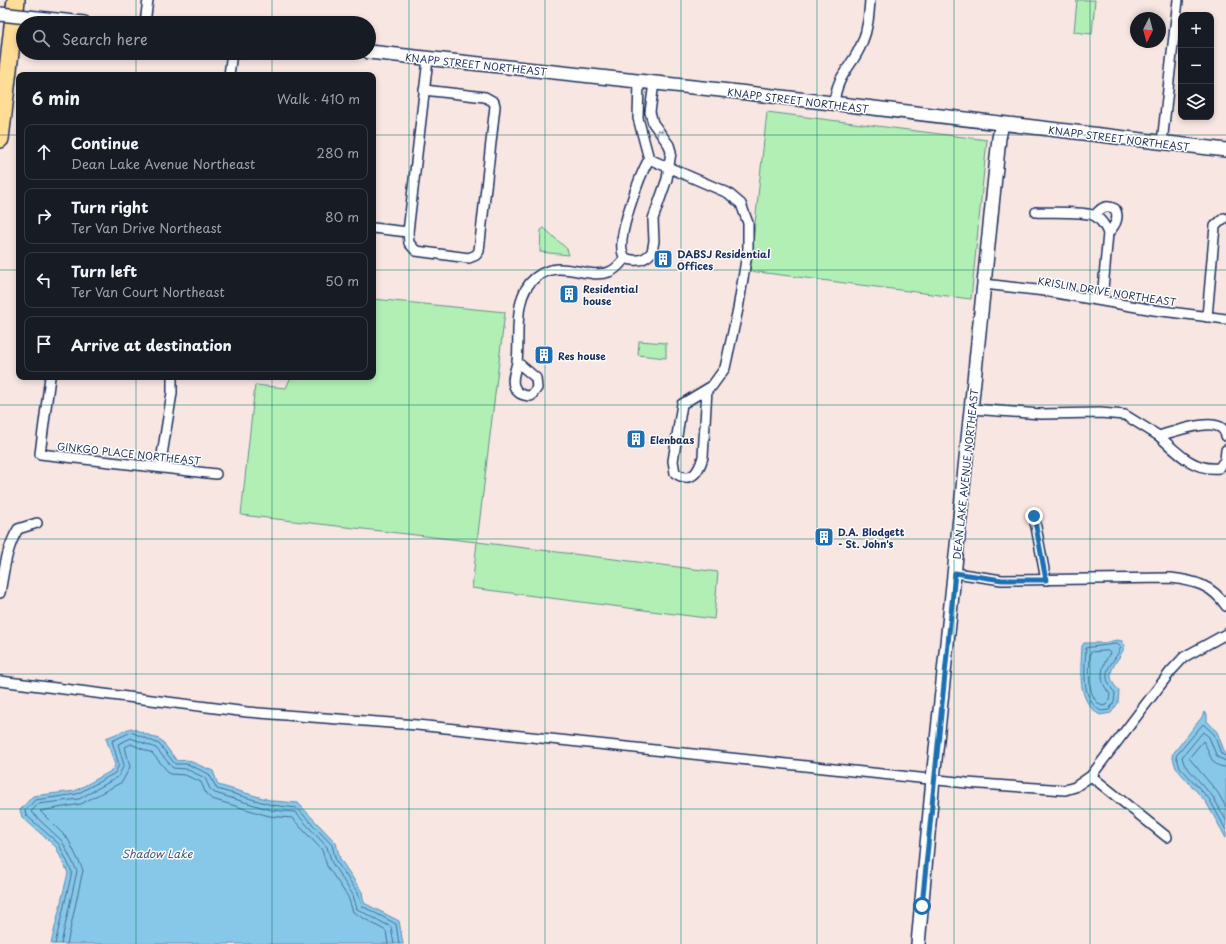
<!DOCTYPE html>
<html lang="en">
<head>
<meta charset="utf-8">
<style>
	:root { --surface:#171b24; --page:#242831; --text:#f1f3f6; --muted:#9ea1a6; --line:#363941 }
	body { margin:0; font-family:"Playpen Sans",sans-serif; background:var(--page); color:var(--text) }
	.controls { position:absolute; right:12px; top:12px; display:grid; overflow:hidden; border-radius:8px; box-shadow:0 2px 6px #0003 }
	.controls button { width:36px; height:36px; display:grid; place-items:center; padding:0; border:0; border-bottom:1px solid var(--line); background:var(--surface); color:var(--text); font:20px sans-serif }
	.compass { position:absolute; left:1130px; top:12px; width:36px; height:36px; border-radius:50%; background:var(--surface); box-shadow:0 2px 6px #0003; rotate:186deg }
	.stop { position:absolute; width:12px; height:12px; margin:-9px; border:3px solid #1f6fb2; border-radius:50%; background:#fff }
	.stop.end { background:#1f6fb2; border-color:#fff; box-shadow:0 1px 4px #0008 }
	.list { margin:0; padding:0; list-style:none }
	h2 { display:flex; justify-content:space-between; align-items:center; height:52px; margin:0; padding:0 16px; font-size:17px }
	h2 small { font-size:13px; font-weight:400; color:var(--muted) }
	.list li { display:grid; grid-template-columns:26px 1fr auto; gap:12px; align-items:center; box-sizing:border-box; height:56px; margin:0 8px 8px; padding:0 8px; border:1px solid var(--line); border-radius:8px }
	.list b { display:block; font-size:15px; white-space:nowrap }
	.list p { margin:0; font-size:13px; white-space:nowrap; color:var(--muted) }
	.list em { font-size:13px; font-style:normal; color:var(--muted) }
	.icon { flex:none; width:22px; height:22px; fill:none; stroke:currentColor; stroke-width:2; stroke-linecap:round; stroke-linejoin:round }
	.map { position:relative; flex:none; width:1226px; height:944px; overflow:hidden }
	.search { position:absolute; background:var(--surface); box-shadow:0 2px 6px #0003; left:16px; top:16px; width:360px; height:44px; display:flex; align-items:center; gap:10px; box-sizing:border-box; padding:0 14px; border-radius:22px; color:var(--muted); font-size:15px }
	.panel { position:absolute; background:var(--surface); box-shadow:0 2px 6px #0003; left:16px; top:72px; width:360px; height:308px; border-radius:8px }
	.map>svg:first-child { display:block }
	.green { fill:#b2efb5; stroke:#668f8a }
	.water { fill:#87c8e8; stroke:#5c8bb1 }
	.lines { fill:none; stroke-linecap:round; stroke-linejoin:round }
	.shore { stroke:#466c95; stroke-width:1 }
	.minor-casing { stroke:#1b2f5e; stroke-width:12 }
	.secondary-casing { stroke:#1b2f5e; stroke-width:16 }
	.motorway-casing { stroke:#1b2f5e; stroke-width:20 }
	.minor { stroke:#fff; stroke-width:9 }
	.secondary { stroke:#fff; stroke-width:13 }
	.motorway { stroke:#ffdd96; stroke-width:17 }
	.secondary-bridge-casing { stroke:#1b2f5e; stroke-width:16; stroke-linecap:butt }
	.secondary-bridge { stroke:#fff; stroke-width:13 }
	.oneway { stroke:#8d97ae }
	.route { stroke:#1f6fb2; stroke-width:5 }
	.grid { fill:none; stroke:#0f766e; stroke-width:1; stroke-opacity:0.55 }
	.labels { text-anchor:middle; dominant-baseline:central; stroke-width:3; stroke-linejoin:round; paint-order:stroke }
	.street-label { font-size:10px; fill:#1b2f5e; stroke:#fff }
	.poi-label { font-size:10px; font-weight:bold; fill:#1b2f5e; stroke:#fff; text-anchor:start }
	.water-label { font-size:11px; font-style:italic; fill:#3b5d87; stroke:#fff }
</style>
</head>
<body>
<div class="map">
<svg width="1226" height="944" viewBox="0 0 1226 944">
	<rect width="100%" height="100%" fill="#f7e6e2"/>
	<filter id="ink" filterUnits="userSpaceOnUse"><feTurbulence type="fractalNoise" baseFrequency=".025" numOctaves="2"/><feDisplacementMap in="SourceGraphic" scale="8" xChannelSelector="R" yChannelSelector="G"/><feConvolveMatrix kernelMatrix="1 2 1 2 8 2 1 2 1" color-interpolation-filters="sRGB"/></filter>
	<g filter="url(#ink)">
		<g class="green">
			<path d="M 1077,0 L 1095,0 L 1092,34 L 1074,32 Z"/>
			<path d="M 767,112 L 987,140 L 971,299 L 750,271 Z"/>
			<path d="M 544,228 L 567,249 L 569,255 L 540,252 L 541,230 Z"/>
			<path d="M 373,299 L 505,312 L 477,542 L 718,572 L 714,619 L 472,588 L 477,542 L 241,515 L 255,385 L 286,388 L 291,377 L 373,377 Z"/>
			<path d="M 639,341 L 666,343 L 666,358 L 638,355 Z"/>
		</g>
		<g class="water">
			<path d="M 1117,640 L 1122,641 L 1125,646 C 1118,664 1101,672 1119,691 L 1118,703 L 1111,713 L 1100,715 C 1076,701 1081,670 1082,646 L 1084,643 L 1103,643 Z"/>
			<path d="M 1204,712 L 1207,714 L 1207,721 L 1217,732 L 1226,756 L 1226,838 L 1206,802 L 1176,768 L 1172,755 L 1202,717 Z"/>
			<path d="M 131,728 L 161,740 L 177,761 L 187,760 L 213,771 L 218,785 L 273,801 L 298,803 L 336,843 L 340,859 L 362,892 L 364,903 L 399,921 L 403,944 L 51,944 L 68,873 L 56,847 L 22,817 L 20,810 L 33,796 L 75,791 L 113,770 L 115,765 L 106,738 Z"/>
		</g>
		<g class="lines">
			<g class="shore">
				<path d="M 1117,644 L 1121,647 C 1113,666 1097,671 1115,693 L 1114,702 L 1109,710 L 1101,711 C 1080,699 1085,668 1086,648 Z"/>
				<path d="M 1108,651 L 1110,653 C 1101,667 1098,681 1110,694 L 1109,700 L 1106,705 L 1102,706 C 1085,696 1090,669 1090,653 L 1092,652 Z"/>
				<path d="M 1226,756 L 1221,754 L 1214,734 L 1203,724 L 1176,756 L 1180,767 L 1210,800 L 1226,830"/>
				<path d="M 1226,761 L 1217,757 L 1209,737 L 1203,732 L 1182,757 L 1184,764 L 1213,797 L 1226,820"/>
				<path d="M 1226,767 C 1209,767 1211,752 1203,741 L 1189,758 L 1218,793 L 1226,807"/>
				<path d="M 55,944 L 72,872 L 59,844 L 26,815 L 25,811 L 35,800 L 77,794 L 115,773 L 119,765 L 112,741 L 131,732 L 159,744 L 175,764 L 187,764 L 209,774 L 217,789 L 272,805 L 297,808 L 332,845 L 336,861 L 358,893 L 362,906 L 396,924 L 399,944"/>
				<path d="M 61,944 L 77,871 L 62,841 L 31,812 L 38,804 L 79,799 L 118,777 L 124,765 L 118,744 L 131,738 L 156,748 L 173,768 L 186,769 L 205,778 L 210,789 L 215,793 L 271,810 L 295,812 L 327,847 L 332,863 L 353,895 L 357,909 L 391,927 L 394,944"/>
				<path d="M 67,944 L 83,870 L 68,839 L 40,811 L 81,804 L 122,782 L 130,767 L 125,747 L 131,744 L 152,753 L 170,774 L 185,775 L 201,782 L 206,794 L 212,799 L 269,816 L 292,818 L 322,850 L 327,866 L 348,897 L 353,912 L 386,931 L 388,944"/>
			</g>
			<defs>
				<g id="minor">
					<path d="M 145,23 L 148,0"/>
					<path d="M 229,75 L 232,53"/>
					<path d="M 639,82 L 638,118 L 649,159 C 640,175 616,238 623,254 C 624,258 629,260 633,260 C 641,261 647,258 652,252 L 654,241 L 653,219 L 667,179 L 671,152 L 669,145 L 653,123 L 650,112 L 654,83"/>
					<path d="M 834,104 C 837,73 852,68 862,43 C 868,29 869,15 870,0"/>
					<path d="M 1162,143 L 1178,0"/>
					<path d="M 649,159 L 728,193 L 741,204 L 748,223 L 748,248 L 738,309 L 725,368 L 712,386 L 682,404 L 673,461 L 675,473 C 692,484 699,471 703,457 L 707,389"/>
					<path d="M 1036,212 C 1049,213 1085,211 1095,216 C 1102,220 1105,226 1108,233 L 1102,300"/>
					<path d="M 1095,216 C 1100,208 1106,204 1115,209 C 1120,218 1115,226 1108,233"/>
					<path d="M 373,228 L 408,232 L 409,243 L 416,251 L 469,258 L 476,255 L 479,251 L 495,106 L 494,102 L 485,97 L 424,90"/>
					<path d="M 408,232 L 428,59"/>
					<path d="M 984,284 L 1045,291 L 1154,310 L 1226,319"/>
					<path d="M 1207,317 L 1215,226 L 1224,218"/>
					<path d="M 517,362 L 536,378 L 537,388 L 531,396 C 524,396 517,394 514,386 C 511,378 516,370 517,362 C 520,337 512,296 535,278 C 561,257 585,280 609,272 C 616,270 621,263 625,258"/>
					<path d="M 50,377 L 40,454 L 216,474"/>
					<path d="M 972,409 L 1041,414 L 1100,413 L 1125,415 L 1159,436"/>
					<path d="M 1226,436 C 1223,413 1173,432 1159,436 C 1177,452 1193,471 1219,468 L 1225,460 L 1226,450"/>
					<path d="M 160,467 L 172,393 L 172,377"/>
					<path d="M 1034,516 L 1046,580"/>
					<path d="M 955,573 L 1002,580 L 1171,578 C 1195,581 1212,585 1226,606"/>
					<path d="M 0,593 C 4,571 6,549 18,529 L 37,523"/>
					<path d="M 0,681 L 247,712 L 417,725 L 967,783 L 1065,790 L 1075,787 L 1091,776 L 1171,671 L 1184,657 L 1226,634"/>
					<path d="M 1091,776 L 1167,837"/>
				</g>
				<g id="secondary">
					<path d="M 37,18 L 84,23"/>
					<path d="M 369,52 L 739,92 L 1226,150"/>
					<path d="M 918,944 L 933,779 L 999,138 L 1002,124"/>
				</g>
				<path id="motorway" d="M 0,139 L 16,0"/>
			</defs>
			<use href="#minor" class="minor-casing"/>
			<use href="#secondary" class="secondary-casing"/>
			<use href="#motorway" class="motorway-casing"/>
			<use href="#minor" class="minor"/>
			<use href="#secondary" class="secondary"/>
			<use href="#motorway" class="motorway"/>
			<defs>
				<path id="secondary-bridge" d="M 0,14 L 37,18"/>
			</defs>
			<use href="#secondary-bridge" class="secondary-bridge-casing"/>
			<use href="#secondary-bridge" class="secondary-bridge"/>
		</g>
		<defs><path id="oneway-chevron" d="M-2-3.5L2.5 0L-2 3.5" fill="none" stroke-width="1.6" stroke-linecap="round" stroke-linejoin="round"/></defs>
		<use class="oneway" href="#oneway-chevron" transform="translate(659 132) rotate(-125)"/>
	</g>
	<g class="lines" filter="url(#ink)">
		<path class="route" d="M 922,906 L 955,573 L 1002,580 L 1046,580 L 1034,516"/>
	</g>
	<path class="grid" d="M 136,0 L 136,23M 272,0 L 272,23M 409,0 L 409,944M 545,0 L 545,944M 681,0 L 681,944M 817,0 L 817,944M 954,0 L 954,944M 1090,0 L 1090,944M 136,53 L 136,75M 272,53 L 272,75M 0,135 L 19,135M 373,135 L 1226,135M 0,270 L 19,270M 373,270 L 1226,270M 136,377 L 136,944M 272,377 L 272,944M 0,405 L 1226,405M 0,539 L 1226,539M 0,674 L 1226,674M 0,809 L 1226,809"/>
	<defs>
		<symbol id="building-square" viewBox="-11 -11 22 22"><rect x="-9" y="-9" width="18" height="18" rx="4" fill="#1f6fb2" stroke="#fff"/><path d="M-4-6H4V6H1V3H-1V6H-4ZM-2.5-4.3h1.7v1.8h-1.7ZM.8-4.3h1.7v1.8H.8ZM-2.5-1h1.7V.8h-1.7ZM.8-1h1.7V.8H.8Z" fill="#fff"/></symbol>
	</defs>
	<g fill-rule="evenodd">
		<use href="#building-square" x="652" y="248" width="22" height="22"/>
		<use href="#building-square" x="558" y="283" width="22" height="22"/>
		<use href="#building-square" x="533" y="344" width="22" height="22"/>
		<use href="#building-square" x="625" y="428" width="22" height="22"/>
		<use href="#building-square" x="813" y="526" width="22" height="22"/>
	</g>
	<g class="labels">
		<g class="street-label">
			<text transform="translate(476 64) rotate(6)">KNAPP STREET NORTHEAST</text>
			<text transform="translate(798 100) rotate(7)">KNAPP STREET NORTHEAST</text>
			<text transform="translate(1119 138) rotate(7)">KNAPP STREET NORTHEAST</text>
			<text transform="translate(1107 291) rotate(9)">KRISLIN DRIVE NORTHEAST</text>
			<text transform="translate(129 453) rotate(6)">GINKGO PLACE NORTHEAST</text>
			<text transform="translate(965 474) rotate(-84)">DEAN LAKE AVENUE NORTHEAST</text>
		</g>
		<g class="poi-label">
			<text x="677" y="253">DABSJ Residential<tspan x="677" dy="12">Offices</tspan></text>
			<text x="583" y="288">Residential<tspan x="583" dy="12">house</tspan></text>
			<text x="558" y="355">Res house</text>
			<text x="650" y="439">Elenbaas</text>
			<text x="838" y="531">D.A. Blodgett<tspan x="838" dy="12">- St. John's</tspan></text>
		</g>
		<g class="water-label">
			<text x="157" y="853">Shadow Lake</text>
		</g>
	</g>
</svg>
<div class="controls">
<button>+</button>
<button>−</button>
<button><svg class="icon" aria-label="layers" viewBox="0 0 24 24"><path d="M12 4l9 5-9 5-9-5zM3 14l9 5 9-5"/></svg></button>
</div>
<svg class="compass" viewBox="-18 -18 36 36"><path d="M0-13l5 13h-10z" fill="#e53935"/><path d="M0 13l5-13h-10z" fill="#9ea1a6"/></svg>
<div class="stop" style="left:922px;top:906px"></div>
<div class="stop end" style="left:1034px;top:516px"></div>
<div class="search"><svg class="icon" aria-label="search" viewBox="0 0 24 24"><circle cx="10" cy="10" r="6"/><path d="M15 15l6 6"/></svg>Search here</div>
<section class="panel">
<h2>6 min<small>Walk · 410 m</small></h2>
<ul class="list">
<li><svg class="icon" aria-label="ahead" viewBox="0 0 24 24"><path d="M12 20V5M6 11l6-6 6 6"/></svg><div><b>Continue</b><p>Dean Lake Avenue Northeast</p></div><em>280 m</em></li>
<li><svg class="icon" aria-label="right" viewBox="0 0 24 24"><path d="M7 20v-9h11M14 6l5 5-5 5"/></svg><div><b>Turn right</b><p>Ter Van Drive Northeast</p></div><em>80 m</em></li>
<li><svg class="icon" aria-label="left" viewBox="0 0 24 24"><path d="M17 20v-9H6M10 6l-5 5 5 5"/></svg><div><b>Turn left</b><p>Ter Van Court Northeast</p></div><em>50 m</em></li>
<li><svg class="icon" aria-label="arrive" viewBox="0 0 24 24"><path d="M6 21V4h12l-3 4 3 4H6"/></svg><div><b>Arrive at destination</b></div></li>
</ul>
</section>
</div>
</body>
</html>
